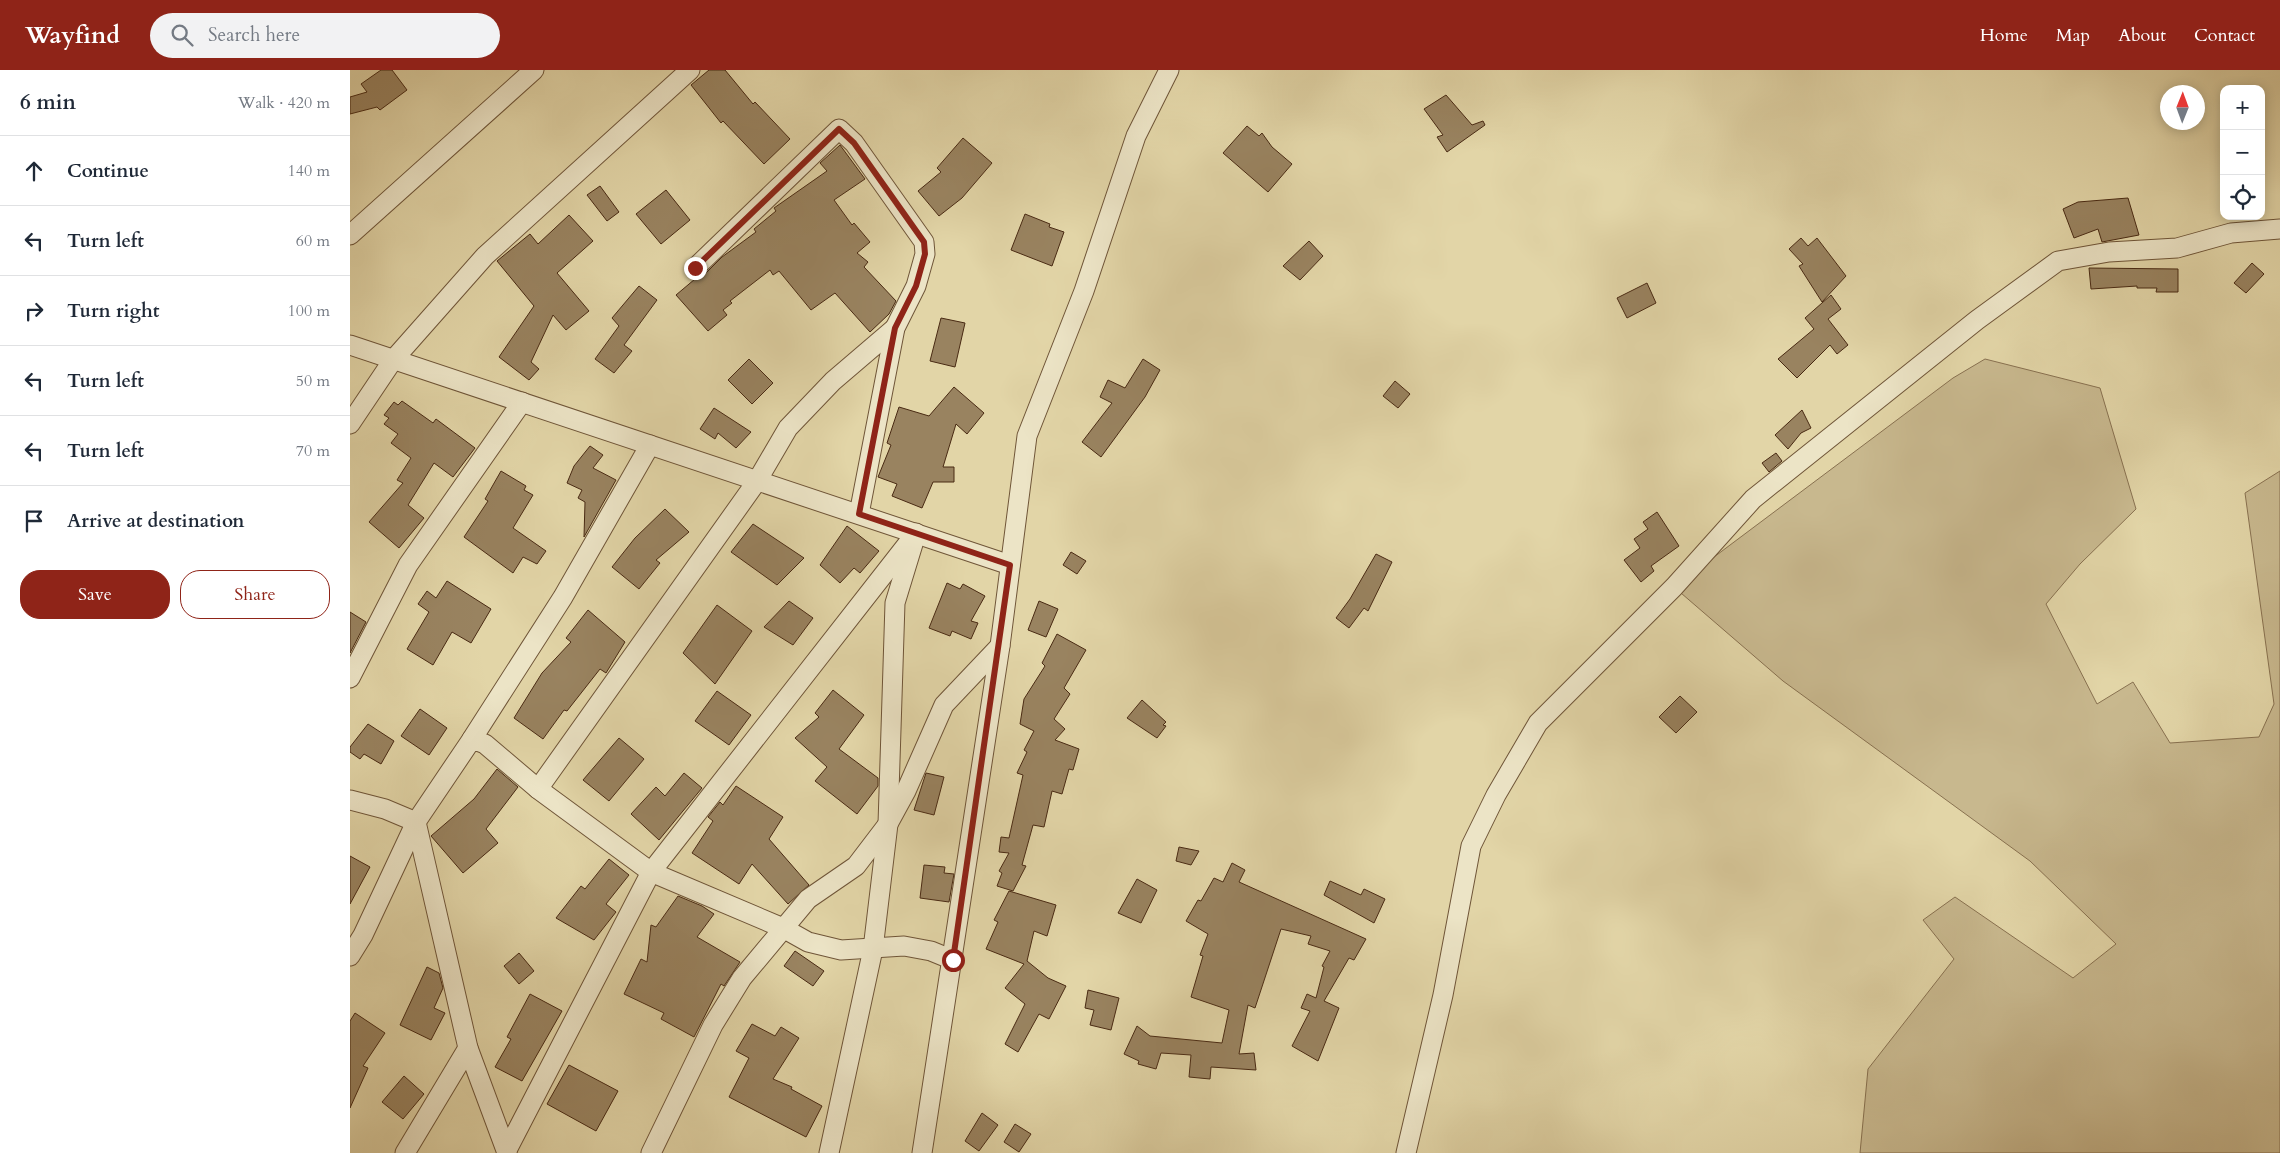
<!DOCTYPE html>
<html lang="en">
<head>
<meta charset="utf-8">
<style>
	:root { --surface:#fff; --page:#f2f2f3; --text:#1f2937; --muted:#747a83; --line:#e0e1e3; --accent:#8f2418 }
	body { margin:0; font-family:Cardo,serif; background:var(--page); color:var(--text) }
	.controls { position:absolute; right:15px; top:15px; display:grid; overflow:hidden; border-radius:10px; box-shadow:0 2px 12px #0003 }
	.controls button { width:45px; height:45px; display:grid; place-items:center; padding:0; border:0; border-bottom:1px solid var(--line); background:var(--surface); color:var(--text); font:25px sans-serif }
	.compass { position:absolute; left:1810px; top:15px; width:45px; height:45px; border-radius:50%; background:var(--surface); box-shadow:0 2px 12px #0003; rotate:1deg }
	.stop { position:absolute; width:15px; height:15px; margin:-11px; border:4px solid #8f2418; border-radius:50%; background:#fff }
	.stop.end { background:#8f2418; border-color:#fff; box-shadow:0 1px 5px #0008 }
	.list { margin:0; padding:0; list-style:none }
	h2 { display:flex; justify-content:space-between; align-items:center; height:65px; margin:0; padding:0 20px; font-size:21px }
	h2 small { font-size:16px; font-weight:400; color:var(--muted) }
	.list li { display:grid; grid-template-columns:32px 1fr auto; gap:15px; align-items:center; box-sizing:border-box; height:70px; padding:0 20px; border-top:1px solid var(--line) }
	.list b { display:block; font-size:19px; white-space:nowrap }
	.list em { font-size:16px; font-style:normal; color:var(--muted) }
	.actions { display:flex; gap:10px; padding:15px 20px }
	.actions a { flex:1; padding:11px 0; border:1px solid var(--accent); border-radius:20px; text-align:center; font-size:18px; color:var(--accent) }
	.actions .main { background:var(--accent); color:#fff }
	.icon { flex:none; width:28px; height:28px; fill:none; stroke:currentColor; stroke-width:2; stroke-linecap:round; stroke-linejoin:round }
	.map { position:relative; flex:none; width:1930px; height:1083px; overflow:hidden }
	header { display:flex; align-items:center; gap:30px; box-sizing:border-box; height:70px; padding:0 25px; background:var(--accent); color:#fff }
	header strong { font-size:24px }
	nav { display:flex; gap:28px; margin-inline-start:auto; font-size:18px }
	.search { width:350px; height:45px; background:var(--page); display:flex; align-items:center; gap:12px; box-sizing:border-box; padding:0 18px; border-radius:28px; color:var(--muted); font-size:19px }
	main { display:flex }
	aside { flex:1; background:var(--surface) }
	.map>svg:first-child { display:block }
	.green { fill:#c8b88e; stroke:#887150 }
	.building { fill:#998360; stroke:#492a13 }
	.lines { fill:none; stroke-linecap:round; stroke-linejoin:round }
	.minor-casing { stroke:#6f5538; stroke-width:21 }
	.minor { stroke:#ece4c6; stroke-width:19 }
	.route { stroke:#8f2418; stroke-width:6 }
</style>
</head>
<body>
<header>
<strong>Wayfind</strong>
<div class="search"><svg class="icon" aria-label="search" viewBox="0 0 24 24"><circle cx="10" cy="10" r="6"/><path d="M15 15l6 6"/></svg>Search here</div>
<nav><a>Home</a><a>Map</a><a>About</a><a>Contact</a></nav>
</header>
<main>
<aside>
<h2>6 min<small>Walk · 420 m</small></h2>
<ul class="list">
<li><svg class="icon" aria-label="ahead" viewBox="0 0 24 24"><path d="M12 20V5M6 11l6-6 6 6"/></svg><div><b>Continue</b></div><em>140 m</em></li>
<li><svg class="icon" aria-label="left" viewBox="0 0 24 24"><path d="M17 20v-9H6M10 6l-5 5 5 5"/></svg><div><b>Turn left</b></div><em>60 m</em></li>
<li><svg class="icon" aria-label="right" viewBox="0 0 24 24"><path d="M7 20v-9h11M14 6l5 5-5 5"/></svg><div><b>Turn right</b></div><em>100 m</em></li>
<li><svg class="icon" aria-label="left" viewBox="0 0 24 24"><path d="M17 20v-9H6M10 6l-5 5 5 5"/></svg><div><b>Turn left</b></div><em>50 m</em></li>
<li><svg class="icon" aria-label="left" viewBox="0 0 24 24"><path d="M17 20v-9H6M10 6l-5 5 5 5"/></svg><div><b>Turn left</b></div><em>70 m</em></li>
<li><svg class="icon" aria-label="arrive" viewBox="0 0 24 24"><path d="M6 21V4h12l-3 4 3 4H6"/></svg><div><b>Arrive at destination</b></div></li>
</ul>
<div class="actions"><a class="main">Save</a><a>Share</a></div>
</aside>
<div class="map">
<svg width="1930" height="1083" viewBox="0 0 1930 1083">
	<rect width="100%" height="100%" fill="#e2d5a7"/>
	<filter id="stains"><feTurbulence type="fractalNoise" baseFrequency=".004" numOctaves="4"/><feColorMatrix values="0 0 0 0 .2 0 0 0 0 .09 0 0 0 0 .02 0 0 0 .5 -.17"/></filter>
	<radialGradient id="worn" r=".72"><stop offset=".6" stop-color="#630" stop-opacity="0"/><stop offset="1" stop-color="#630" stop-opacity=".3"/></radialGradient>
	<path class="green" d="M 1635,289 L 1750,318 L 1786,439 L 1730,494 L 1696,534 L 1747,634 L 1783,612 L 1820,673 L 1909,667 L 1924,634 L 1895,423 L 1930,401 L 1930,1083 L 1510,1083 L 1518,999 L 1604,889 L 1573,850 L 1605,827 L 1723,908 L 1766,874 L 1680,791 L 1433,611 L 1324,517 L 1603,308 Z"/>
	<g class="building">
		<path d="M 31,0 L 42,0 L 57,20 L 30,40 L 27,37 L 0,44 L 0,27 L 17,22 L 11,14 Z"/>
		<path d="M 359,0 L 375,0 L 403,34 L 405,32 L 440,69 L 414,94 L 373,51 L 371,53 L 341,15 Z"/>
		<path d="M 1096,25 L 1122,55 L 1133,51 L 1135,55 L 1097,82 L 1087,67 L 1093,65 L 1074,39 Z"/>
		<path d="M 897,56 L 909,66 L 912,63 L 922,77 L 942,94 L 918,122 L 873,83 Z"/>
		<path d="M 613,68 L 642,93 L 612,128 L 589,146 L 568,121 L 591,102 L 587,98 Z"/>
		<path d="M 490,75 L 515,109 L 484,130 L 502,155 L 504,153 L 520,172 L 507,183 L 518,192 L 514,197 L 546,231 L 539,244 L 520,262 L 485,223 L 461,240 L 429,201 L 423,205 L 420,200 L 380,231 L 382,233 L 373,240 L 377,245 L 358,261 L 326,225 L 345,209 L 353,206 L 372,187 L 406,162 L 404,159 L 426,141 L 424,138 L 477,101 L 470,93 Z"/>
		<path d="M 250,116 L 269,142 L 257,151 L 237,125 Z"/>
		<path d="M 316,120 L 340,150 L 311,174 L 286,144 Z"/>
		<path d="M 1778,128 L 1789,165 L 1752,172 L 1748,159 L 1724,168 L 1713,139 L 1728,132 Z"/>
		<path d="M 675,144 L 700,154 L 699,157 L 714,162 L 702,196 L 661,180 Z"/>
		<path d="M 219,145 L 243,171 L 207,203 L 239,241 L 216,260 L 203,245 L 181,292 L 189,299 L 179,310 L 149,287 L 184,236 L 147,191 L 180,164 L 188,174 Z"/>
		<path d="M 1451,168 L 1458,176 L 1467,168 L 1496,206 L 1472,232 L 1449,196 L 1453,194 L 1439,179 Z"/>
		<path d="M 959,171 L 973,186 L 950,210 L 933,196 Z"/>
		<path d="M 1902,193 L 1914,204 L 1896,223 L 1884,213 Z"/>
		<path d="M 1739,198 L 1828,199 L 1828,222 L 1806,222 L 1807,218 L 1787,218 L 1787,216 L 1741,219 Z"/>
		<path d="M 1297,213 L 1306,233 L 1277,248 L 1267,228 Z"/>
		<path d="M 289,216 L 307,230 L 274,275 L 282,281 L 264,303 L 245,289 L 269,256 L 262,248 Z"/>
		<path d="M 1481,225 L 1491,239 L 1478,249 L 1498,275 L 1487,284 L 1480,275 L 1447,308 L 1428,289 L 1464,259 L 1455,248 Z"/>
		<path d="M 591,248 L 615,253 L 605,297 L 580,291 Z"/>
		<path d="M 399,289 L 423,313 L 402,334 L 378,310 Z"/>
		<path d="M 793,289 L 810,300 L 795,327 L 751,387 L 732,372 L 762,333 L 750,327 L 758,310 L 775,318 Z"/>
		<path d="M 1045,311 L 1060,324 L 1048,338 L 1033,326 Z"/>
		<path d="M 604,317 L 634,343 L 617,364 L 606,354 L 593,397 L 604,397 L 604,412 L 583,412 L 572,438 L 542,426 L 547,414 L 528,407 L 541,375 L 537,373 L 549,337 L 579,346 Z"/>
		<path d="M 52,331 L 83,353 L 86,349 L 125,378 L 103,407 L 84,393 L 58,435 L 74,448 L 49,478 L 19,452 L 53,413 L 47,410 L 61,388 L 41,373 L 48,364 L 34,354 L 39,348 L 34,345 L 44,332 L 48,335 Z"/>
		<path d="M 364,338 L 401,362 L 386,378 L 368,363 L 365,369 L 350,359 Z"/>
		<path d="M 1452,340 L 1461,358 L 1451,363 L 1438,379 L 1425,365 Z"/>
		<path d="M 240,376 L 253,385 L 243,398 L 266,410 L 234,467 L 235,432 L 228,428 L 232,420 L 217,413 L 224,396 Z"/>
		<path d="M 1426,383 L 1432,391 L 1419,402 L 1412,393 Z"/>
		<path d="M 151,401 L 176,416 L 174,420 L 183,425 L 163,458 L 196,481 L 187,494 L 173,487 L 163,503 L 114,467 L 138,431 L 135,429 Z"/>
		<path d="M 315,439 L 339,462 L 306,490 L 310,493 L 289,519 L 262,497 L 285,468 Z"/>
		<path d="M 1307,442 L 1329,476 L 1301,496 L 1304,501 L 1291,512 L 1274,490 L 1290,478 L 1284,469 L 1298,459 L 1293,452 Z"/>
		<path d="M 403,454 L 454,488 L 427,515 L 381,482 Z"/>
		<path d="M 497,456 L 529,481 L 510,503 L 504,498 L 490,513 L 470,495 Z"/>
		<path d="M 721,482 L 736,491 L 727,504 L 713,495 Z"/>
		<path d="M 1026,484 L 1042,492 L 1018,541 L 1014,538 L 999,558 L 986,548 L 1000,529 Z"/>
		<path d="M 97,511 L 141,539 L 121,573 L 102,562 L 83,595 L 57,579 L 79,542 L 68,534 L 77,521 L 86,528 Z"/>
		<path d="M 597,513 L 610,519 L 613,514 L 635,526 L 621,551 L 628,553 L 621,569 L 602,561 L 600,566 L 579,558 Z"/>
		<path d="M 439,531 L 463,548 L 443,575 L 414,557 Z"/>
		<path d="M 689,531 L 708,539 L 696,567 L 678,560 Z"/>
		<path d="M 367,535 L 402,561 L 365,614 L 333,583 Z"/>
		<path d="M 238,540 L 275,572 L 256,603 L 250,599 L 217,641 L 214,640 L 193,669 L 164,648 L 192,603 L 221,572 L 216,568 Z"/>
		<path d="M 0,542 L 16,552 L 0,583 Z"/>
		<path d="M 707,564 L 736,580 L 714,618 L 720,624 L 704,649 L 715,659 L 705,670 L 729,679 L 723,700 L 719,699 L 712,724 L 702,721 L 694,757 L 683,755 L 672,795 L 676,796 L 663,821 L 647,816 L 652,803 L 649,801 L 659,783 L 649,782 L 651,767 L 659,768 L 673,705 L 667,703 L 677,682 L 674,680 L 684,661 L 670,654 L 674,629 L 695,596 L 692,593 Z"/>
		<path d="M 483,620 L 514,645 L 489,679 L 528,708 L 528,716 L 507,744 L 465,711 L 477,697 L 445,668 L 469,647 L 465,643 Z"/>
		<path d="M 367,621 L 401,645 L 379,675 L 345,651 Z"/>
		<path d="M 1330,626 L 1347,642 L 1326,663 L 1309,647 Z"/>
		<path d="M 792,630 L 816,652 L 813,655 L 816,656 L 807,668 L 777,648 Z"/>
		<path d="M 70,639 L 97,658 L 79,685 L 51,666 Z"/>
		<path d="M 18,654 L 44,671 L 31,694 L 14,684 L 10,689 L 0,682 L 0,677 Z"/>
		<path d="M 269,668 L 294,689 L 259,731 L 233,710 Z"/>
		<path d="M 147,699 L 168,717 L 136,759 L 148,773 L 113,803 L 81,766 L 124,729 Z"/>
		<path d="M 334,703 L 352,718 L 309,770 L 281,744 L 306,717 L 315,726 Z"/>
		<path d="M 576,703 L 594,707 L 584,745 L 564,740 Z"/>
		<path d="M 386,716 L 433,747 L 419,769 L 459,815 L 438,834 L 402,794 L 389,814 L 342,783 L 363,751 L 358,747 L 370,732 L 373,735 Z"/>
		<path d="M 829,777 L 849,781 L 841,795 L 826,791 Z"/>
		<path d="M 0,786 L 20,797 L 0,834 Z"/>
		<path d="M 259,789 L 279,805 L 256,834 L 266,842 L 244,870 L 206,848 L 231,816 L 235,819 Z"/>
		<path d="M 882,793 L 895,800 L 889,812 L 1016,869 L 1004,890 L 999,888 L 974,931 L 989,938 L 968,991 L 942,976 L 960,941 L 951,938 L 957,924 L 966,928 L 974,897 L 972,896 L 980,881 L 958,874 L 961,866 L 931,859 L 905,938 L 898,935 L 889,984 L 904,983 L 906,1000 L 861,997 L 860,1009 L 839,1007 L 841,985 L 811,983 L 806,999 L 788,994 L 789,991 L 774,984 L 787,956 L 800,966 L 872,973 L 879,940 L 841,927 L 853,886 L 850,885 L 858,864 L 836,851 L 848,830 L 851,831 L 864,808 L 873,812 Z"/>
		<path d="M 574,795 L 595,797 L 594,803 L 604,804 L 599,832 L 570,828 Z"/>
		<path d="M 787,809 L 807,820 L 791,853 L 768,843 Z"/>
		<path d="M 980,811 L 1011,825 L 1014,819 L 1035,829 L 1024,853 L 974,825 Z"/>
		<path d="M 659,821 L 706,835 L 697,866 L 684,861 L 677,891 L 698,908 L 716,916 L 699,949 L 689,944 L 668,982 L 655,974 L 675,934 L 655,918 L 674,894 L 636,879 L 648,852 L 644,850 Z"/>
		<path d="M 328,826 L 352,836 L 364,844 L 347,867 L 390,892 L 374,916 L 371,914 L 344,967 L 311,949 L 314,943 L 274,924 L 291,889 L 297,892 L 301,855 L 306,857 Z"/>
		<path d="M 445,881 L 474,901 L 463,916 L 434,896 Z"/>
		<path d="M 169,883 L 184,901 L 169,914 L 154,896 Z"/>
		<path d="M 77,897 L 89,903 L 93,918 L 84,938 L 95,943 L 81,970 L 50,955 Z"/>
		<path d="M 738,920 L 769,928 L 761,960 L 740,955 L 744,940 L 735,938 Z"/>
		<path d="M 180,924 L 212,941 L 172,1011 L 145,997 L 161,969 L 157,967 Z"/>
		<path d="M 5,943 L 35,963 L 13,996 L 18,998 L 0,1038 L 0,951 Z"/>
		<path d="M 402,954 L 425,966 L 431,957 L 449,968 L 423,1009 L 442,1017 L 441,1019 L 472,1036 L 456,1067 L 379,1027 L 399,988 L 386,981 Z"/>
		<path d="M 219,995 L 268,1021 L 246,1061 L 197,1034 Z"/>
		<path d="M 54,1006 L 74,1024 L 53,1049 L 32,1032 Z"/>
		<path d="M 632,1043 L 648,1055 L 629,1081 L 615,1071 Z"/>
		<path d="M 665,1054 L 681,1064 L 669,1082 L 654,1072 Z"/>
	</g>
	<g class="lines">
		<defs>
			<g id="minor">
				<path d="M 0,165 L 184,0"/>
				<path d="M 345,198 L 489,59 L 504,73 L 574,172 L 575,184 L 566,216 L 545,258 L 509,444"/>
				<path d="M 0,275 L 660,495"/>
				<path d="M 0,354 L 43,290 L 135,186 L 340,0"/>
				<path d="M 0,608 L 58,495 L 172,332"/>
				<path d="M 122,669 L 213,527 L 300,375"/>
				<path d="M 188,719 L 407,411 L 438,358 L 483,311 L 545,258"/>
				<path d="M 0,730 L 35,739 L 66,752 L 122,669 L 135,674 L 188,719 L 301,802 L 433,858 L 458,872 L 491,880 L 554,876 L 581,881 L 603,890"/>
				<path d="M 66,752 L 118,978 L 157,1083"/>
				<path d="M 0,886 L 13,865 L 66,752"/>
				<path d="M 157,1080 L 301,802 L 566,463"/>
				<path d="M 55,1083 L 118,978"/>
				<path d="M 301,1083 L 363,955 L 392,908 L 458,829 L 506,796 L 538,754 L 556,721 L 594,635 L 650,576"/>
				<path d="M 479,1083 L 523,879 L 538,754 L 545,533 L 563,474"/>
				<path d="M 572,1083 L 650,576 L 677,366 L 734,221 L 786,66 L 819,0"/>
				<path d="M 1056,1083 L 1093,925 L 1121,776 L 1146,725 L 1188,653 L 1324,517 L 1403,429 L 1627,250 L 1708,191 L 1759,182 L 1827,178 L 1881,163 L 1930,159"/>
			</g>
		</defs>
		<use href="#minor" class="minor-casing"/>
		<use href="#minor" class="minor"/>
	</g>
	<g class="lines">
		<path class="route" d="M 345,198 L 489,59 L 504,73 L 574,172 L 575,184 L 566,216 L 545,258 L 509,444 L 660,495 L 603,890"/>
	</g>
	<rect width="100%" height="100%" filter="url(#stains)"/>
	<rect width="100%" height="100%" fill="url(#worn)"/>
</svg>
<div class="controls">
<button>+</button>
<button>−</button>
<button><svg class="icon" aria-label="locate" viewBox="0 0 24 24"><circle cx="12" cy="12" r="6"/><path d="M12 2v4M12 18v4M2 12h4M18 12h4"/></svg></button>
</div>
<svg class="compass" viewBox="-18 -18 36 36"><path d="M0-13l5 13h-10z" fill="#e53935"/><path d="M0 13l5-13h-10z" fill="#747a83"/></svg>
<div class="stop" style="left:603px;top:890px"></div>
<div class="stop end" style="left:345px;top:198px"></div>
</div>
</main>
</body>
</html>
